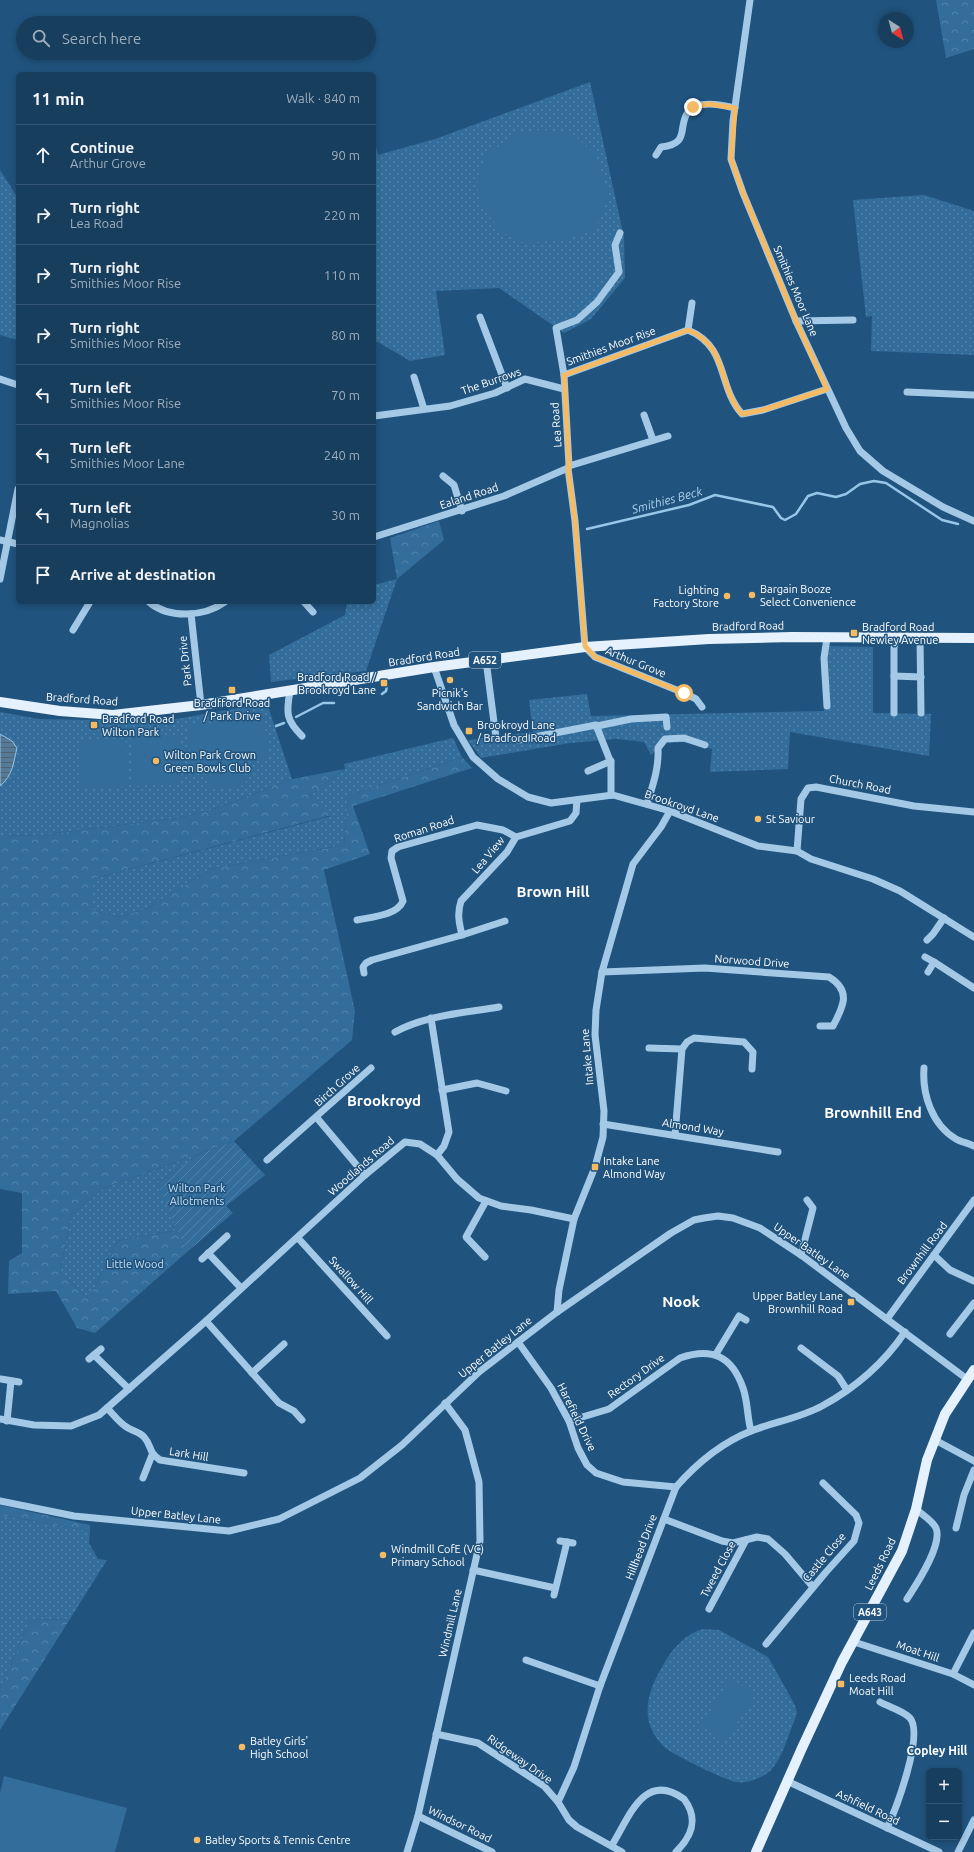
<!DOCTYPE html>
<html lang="en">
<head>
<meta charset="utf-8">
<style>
	:root { --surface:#183e5e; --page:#214564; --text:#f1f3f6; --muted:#9faebc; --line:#365773 }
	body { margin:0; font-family:Ubuntu,sans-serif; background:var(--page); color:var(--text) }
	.controls { position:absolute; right:12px; bottom:12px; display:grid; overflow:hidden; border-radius:6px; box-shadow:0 2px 6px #0003 }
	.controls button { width:36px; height:36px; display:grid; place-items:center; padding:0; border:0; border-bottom:1px solid var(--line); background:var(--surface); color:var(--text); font:20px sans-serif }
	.compass { position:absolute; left:878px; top:12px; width:36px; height:36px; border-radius:50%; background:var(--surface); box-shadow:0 2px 6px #0003; rotate:144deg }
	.stop { position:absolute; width:12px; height:12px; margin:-9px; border:3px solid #f4ba64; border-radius:50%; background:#fff }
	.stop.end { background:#f4ba64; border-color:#fff; box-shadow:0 1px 4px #0008 }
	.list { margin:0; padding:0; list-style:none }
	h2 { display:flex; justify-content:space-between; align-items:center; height:52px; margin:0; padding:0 16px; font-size:17px }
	h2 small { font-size:13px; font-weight:400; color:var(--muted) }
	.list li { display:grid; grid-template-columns:26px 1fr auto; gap:12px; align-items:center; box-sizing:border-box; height:60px; padding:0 16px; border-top:1px solid var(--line) }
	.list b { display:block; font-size:15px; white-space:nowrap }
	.list p { margin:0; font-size:13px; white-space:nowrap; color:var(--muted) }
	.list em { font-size:13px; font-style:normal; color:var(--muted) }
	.icon { flex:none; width:22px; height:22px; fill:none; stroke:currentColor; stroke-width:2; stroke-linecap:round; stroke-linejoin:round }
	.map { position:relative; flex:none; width:974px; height:1852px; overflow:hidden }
	.search { position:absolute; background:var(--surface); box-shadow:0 2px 6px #0003; left:16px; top:16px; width:360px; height:44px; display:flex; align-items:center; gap:10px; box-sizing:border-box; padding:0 14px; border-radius:22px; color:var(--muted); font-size:15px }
	.panel { position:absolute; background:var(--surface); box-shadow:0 2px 6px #0003; left:16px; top:72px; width:360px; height:532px; border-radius:6px }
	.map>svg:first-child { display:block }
	.grass { fill:url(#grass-dots) }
	.forest { fill:url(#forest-crowns) }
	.garden { fill:url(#garden-furrows) }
	.pitch { fill:#336d9b }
	.water { fill:url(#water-rules); stroke:#97c6e8 }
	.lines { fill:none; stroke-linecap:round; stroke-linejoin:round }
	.stream { stroke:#97c6e8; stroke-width:2.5 }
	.minor { stroke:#a3c9e7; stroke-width:7 }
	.major { stroke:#e5f1fd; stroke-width:10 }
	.route { stroke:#f4ba64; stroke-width:5 }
	.poi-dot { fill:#f4ba64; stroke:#20537d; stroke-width:1.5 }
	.labels { text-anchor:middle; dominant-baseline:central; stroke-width:3; stroke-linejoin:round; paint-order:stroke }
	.shield { fill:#20537d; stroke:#bccbd8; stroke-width:1 }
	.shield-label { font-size:10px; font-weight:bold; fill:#fff }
	.street-label { font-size:11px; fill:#fff; stroke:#20537d }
	.poi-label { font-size:11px; fill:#fff; stroke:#20537d; text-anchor:start }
	.park-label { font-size:11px; fill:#c7e1f5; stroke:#20537d }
	.water-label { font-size:12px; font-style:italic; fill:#afd3ee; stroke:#20537d }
	.neighbourhood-label { font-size:12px; font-weight:bold; fill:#fff; stroke:#20537d }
	.district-label { font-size:15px; font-weight:bold; fill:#fff; stroke:#20537d }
</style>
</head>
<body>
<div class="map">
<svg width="974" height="1852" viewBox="0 0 974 1852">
	<defs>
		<pattern id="grass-dots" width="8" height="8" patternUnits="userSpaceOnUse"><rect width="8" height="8" fill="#336d9b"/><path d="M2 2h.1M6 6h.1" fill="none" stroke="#5283aa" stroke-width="1.8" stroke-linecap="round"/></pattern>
		<pattern id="forest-crowns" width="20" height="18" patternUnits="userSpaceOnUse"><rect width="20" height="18" fill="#336d9b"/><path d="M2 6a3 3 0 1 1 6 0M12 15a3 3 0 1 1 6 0" fill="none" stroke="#5283aa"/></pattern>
		<pattern id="garden-furrows" width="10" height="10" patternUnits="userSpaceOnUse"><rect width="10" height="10" fill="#336d9b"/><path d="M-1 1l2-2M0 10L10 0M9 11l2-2" fill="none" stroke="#5283aa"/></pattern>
		<pattern id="water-rules" width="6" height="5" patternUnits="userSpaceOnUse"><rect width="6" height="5" fill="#557a98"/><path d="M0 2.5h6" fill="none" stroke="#506372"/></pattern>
	</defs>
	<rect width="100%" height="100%" fill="#20537d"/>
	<g class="grass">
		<path d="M 590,82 L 624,237 L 625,278 L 591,319 L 564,333 L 499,288 L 436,291 L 445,355 L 410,361 L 378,342 L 374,342 L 374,139 L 378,155 L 435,139 Z"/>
		<path d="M 0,170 L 18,198 L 18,340 L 0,335 Z"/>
		<path d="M 924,195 L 974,211 L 974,355 L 871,351 L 872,316 L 866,317 L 853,200 Z"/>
		<path d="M 397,579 L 366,671 L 271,682 L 269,655 L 345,615 L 347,602 L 374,602 L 374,585 Z"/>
		<path d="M 822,646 L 873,647 L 873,713 L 931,714 L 929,756 L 790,732 L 788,769 L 710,772 L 712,749 L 684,742 L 665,743 L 651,755 L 644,742 L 617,739 L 570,743 L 481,758 L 468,740 L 533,732 L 529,700 L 587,694 L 591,716 L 824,711 L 821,667 Z"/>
		<path d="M 267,703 L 292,779 L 209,811 L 178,818 L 57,833 L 43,836 L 0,835 L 0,712 L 39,719 L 165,721 Z"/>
		<path d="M 453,738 L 462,757 L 348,796 L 344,845 L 210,869 L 147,909 L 118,917 L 92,910 L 92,879 L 331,816 L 310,795 L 345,769 L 344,764 Z"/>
		<path d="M 201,1153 L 157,1183 L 178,1230 L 117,1241 L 89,1299 L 60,1272 L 71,1215 L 104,1188 Z"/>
		<path d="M 0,1515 L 90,1531 L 89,1543 L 98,1559 L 107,1560 L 70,1619 L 30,1620 L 0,1689 Z"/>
		<path d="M 703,1629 L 719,1630 L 768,1657 L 795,1705 L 797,1713 L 795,1719 C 788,1735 783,1758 770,1771 C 762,1778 747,1784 736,1782 C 725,1780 671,1754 663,1746 C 657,1740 651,1730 649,1722 C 644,1701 653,1683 663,1665 C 672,1649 685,1634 703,1629 Z"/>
	</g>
	<g class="forest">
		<path d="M 936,0 L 974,0 L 974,49 L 946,58 Z"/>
		<path d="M 439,521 L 444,540 L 397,579 L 390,538 Z"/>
		<path d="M 462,757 L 472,768 L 353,806 L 370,854 L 324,870 L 355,1011 L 352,1040 L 234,1141 L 104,1188 L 71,1215 L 60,1272 L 89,1299 L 117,1241 L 178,1230 L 187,1252 L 95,1333 L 77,1328 L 56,1291 L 8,1294 L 9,1261 L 22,1253 L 22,1193 L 0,1189 L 0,835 L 43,836 L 57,833 L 178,818 L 209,811 L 292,779 L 345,769 L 310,795 L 332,815 L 92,879 L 92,910 L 118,917 L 147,909 L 210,869 L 344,845 L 348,796 Z"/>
		<path d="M 0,1505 L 90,1525 L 90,1531 L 0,1515 Z"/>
		<path d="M 70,1619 L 0,1730 L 0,1689 L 30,1620 Z"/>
	</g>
	<path class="garden" d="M 234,1141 L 265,1175 L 226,1206 L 233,1213 L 187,1252 L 157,1183 L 201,1153 Z"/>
	<g class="pitch">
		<path d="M 541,130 L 572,133 L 595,154 L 609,197 L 595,230 L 564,240 L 524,243 L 502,232 L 481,206 L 477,185 L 485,156 L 517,133 Z"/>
		<path d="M 264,716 L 269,759 L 243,762 L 246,785 L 208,790 L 205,767 L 192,768 L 187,726 Z"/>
		<path d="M 179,736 L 180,784 L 133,786 L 132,737 Z"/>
		<path d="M 126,740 L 128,786 L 81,788 L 79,741 Z"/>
		<path d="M 731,1678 L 755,1695 L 725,1742 L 701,1726 Z"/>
		<path d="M 4,1776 L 127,1808 L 115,1852 L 0,1852 L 0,1793 Z"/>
	</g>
	<path class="water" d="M 0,734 L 12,741 L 17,748 C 13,764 13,775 0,786 Z"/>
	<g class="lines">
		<g class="stream">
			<path d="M 587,529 L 689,505 L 715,495 L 773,507 L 781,518 L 785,520 L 796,514 L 808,496 L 817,493 L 836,497 L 846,494 L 860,484 L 874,481 L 886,483 L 942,520 L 958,524"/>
			<path d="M 382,694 L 386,691 L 387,686"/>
			<path d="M 296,717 L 323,703 L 334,703"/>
			<path d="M 276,726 L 284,723"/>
		</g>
		<g class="minor">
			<path d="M 750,0 L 733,121 L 731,159 L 743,193 L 796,321 L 846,428 L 860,451 L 883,471 L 943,507 L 974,521"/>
			<path d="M 656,155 L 661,147 C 691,144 677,127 688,112 C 697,99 723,105 735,108"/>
			<path d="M 620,233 L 615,245 L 619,272 L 597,302 L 577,320 L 556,328 L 564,375 L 569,466 L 568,468 L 575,521 L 585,647 L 595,657 L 684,693 L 696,699 L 702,707"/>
			<path d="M 480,317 L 507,388"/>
			<path d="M 796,321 L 853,320"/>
			<path d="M 688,330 L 692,303"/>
			<path d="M 564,375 L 688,330 C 729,347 717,386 742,414 L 763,410 L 827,389"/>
			<path d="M 414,377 L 424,409"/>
			<path d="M 0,379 L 18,385"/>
			<path d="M 907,392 L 974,395"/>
			<path d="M 644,415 L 653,440"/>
			<path d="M 374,416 L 450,406 L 495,393 L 525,379 L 564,389"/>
			<path d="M 569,466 L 668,436"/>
			<path d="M 443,476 L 454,485 L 462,511"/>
			<path d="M 374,537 L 504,496 L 568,468"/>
			<path d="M 0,540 L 18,544"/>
			<path d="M 0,579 L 18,489"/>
			<path d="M 149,602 C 169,619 204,617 225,602"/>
			<path d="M 304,602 L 313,612"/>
			<path d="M 191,614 L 201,705"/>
			<path d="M 73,630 L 90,602"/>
			<path d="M 920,638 L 921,713"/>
			<path d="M 486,660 L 496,738"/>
			<path d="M 434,667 L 454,725 L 473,757 L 498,779 L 528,797 L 551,803 L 613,795 L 670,811 L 758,846 L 797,851 L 811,859 L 873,879 L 900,891 L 974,937"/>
			<path d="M 894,676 L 921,677"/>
			<path d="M 290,691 C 286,713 286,720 302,736"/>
			<path d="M 827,706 L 824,658 L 827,638"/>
			<path d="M 894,713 L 894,648 L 896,638"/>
			<path d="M 597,726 L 631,719 L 666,717 L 667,727"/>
			<path d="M 519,740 L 596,725 L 611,763 L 611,795"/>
			<path d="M 588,771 L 611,761"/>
			<path d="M 647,804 C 653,785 659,768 658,748 L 665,739 L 684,738 L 705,745"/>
			<path d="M 797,851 L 801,799 L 808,788 L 816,787 L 914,806 L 974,812"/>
			<path d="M 357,920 C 370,917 397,916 403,901 L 391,858 L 392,851 L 398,847 L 477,825 L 503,830 L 516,837"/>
			<path d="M 462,935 C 459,923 457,913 461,901 L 507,852 L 516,837 L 570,821 L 576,813 L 577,800"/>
			<path d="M 927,940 L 933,934 L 944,918"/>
			<path d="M 925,957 L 934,962"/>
			<path d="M 602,972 L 705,968 L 829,977 C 852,991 843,1007 833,1026 L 820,1026"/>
			<path d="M 928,972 L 934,962 L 974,988"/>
			<path d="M 364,973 L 363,967 L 366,963 L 372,960 L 462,935 L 505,921"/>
			<path d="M 431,1018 L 449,1132 L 444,1146 L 437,1155"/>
			<path d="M 395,1032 C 426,1015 464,1013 499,1007"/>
			<path d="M 649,1048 L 682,1049"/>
			<path d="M 924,1068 C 922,1094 932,1125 956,1139 C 961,1142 968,1143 974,1146"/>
			<path d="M 442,1090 L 477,1083 L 506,1091"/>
			<path d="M 317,1118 L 365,1175"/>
			<path d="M 603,1124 L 778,1152"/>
			<path d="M 675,1135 L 682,1049 L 687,1042 L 694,1038 L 744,1042 L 753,1052 L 752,1069"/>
			<path d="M 267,1160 L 371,1068"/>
			<path d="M 298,1238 L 387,1336"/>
			<path d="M 208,1253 L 241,1288"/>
			<path d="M 801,1255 L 813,1208 L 807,1200"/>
			<path d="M 934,1255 L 950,1270 L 974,1281"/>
			<path d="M 485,1257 L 466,1237 L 486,1201"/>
			<path d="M 202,1259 L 227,1236"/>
			<path d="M 557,1312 L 559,1290 L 574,1219 L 595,1167 L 603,1137 L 604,1111 L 595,1035 L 596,1010 L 602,972 L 633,864 L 661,827 L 670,811"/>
			<path d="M 887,1319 L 974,1200"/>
			<path d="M 206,1321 L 279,1403 L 294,1411 L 302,1420"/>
			<path d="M 950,1334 L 974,1303"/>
			<path d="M 518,1342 L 551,1388 L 569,1421 L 578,1448 L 587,1465 L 596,1473 L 623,1482 L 676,1487"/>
			<path d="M 801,1348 L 838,1376 L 847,1390"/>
			<path d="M 716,1354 L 739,1316 L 746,1320"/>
			<path d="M 94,1355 L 129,1389"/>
			<path d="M 89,1359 L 101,1349"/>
			<path d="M 252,1373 L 284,1344"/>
			<path d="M 1,1379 L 19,1382"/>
			<path d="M 107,1408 C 113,1414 118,1421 125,1426 C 131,1431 139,1431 144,1437 C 153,1447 147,1451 160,1460 L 244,1473"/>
			<path d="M 0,1419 L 34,1425 L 71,1426 L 99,1415 L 206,1321 L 365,1175 L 405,1142 L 420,1144 L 437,1155 L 457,1179 L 479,1198 L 501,1206 L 531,1210 L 574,1219"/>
			<path d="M 7,1421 L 11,1381"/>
			<path d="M 569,1421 L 609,1409 L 680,1358 C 712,1347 732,1356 743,1388 C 748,1402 747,1417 751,1431"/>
			<path d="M 935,1440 L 974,1461"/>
			<path d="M 143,1478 L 152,1455"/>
			<path d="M 0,1501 L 74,1516 L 229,1531 L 279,1519 L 360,1478 L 402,1445 L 479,1372 L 557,1312 L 671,1233 L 694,1220 L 704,1218 L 718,1216 L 733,1218 L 760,1228 L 801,1255 L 967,1379"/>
			<path d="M 664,1519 L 722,1541 L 733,1543 L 757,1537 L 768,1539 L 785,1554 L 813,1587"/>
			<path d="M 956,1528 L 964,1495 L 974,1470"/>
			<path d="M 560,1541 L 573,1543"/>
			<path d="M 473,1570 L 555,1588"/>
			<path d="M 554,1595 L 567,1542"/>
			<path d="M 907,1599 C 916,1585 943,1545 936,1528 C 933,1521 921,1514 916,1509"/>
			<path d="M 709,1609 L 746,1540"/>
			<path d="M 854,1642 L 953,1674 L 974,1685"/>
			<path d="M 766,1644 L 826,1572 L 854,1541 L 859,1523 L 856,1515 L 823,1483"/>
			<path d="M 526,1660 L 600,1686"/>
			<path d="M 953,1674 L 974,1633"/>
			<path d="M 880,1702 C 889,1707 904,1711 910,1718 C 924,1735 896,1809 887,1828"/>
			<path d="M 436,1734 L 478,1743 L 544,1786 L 558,1802 L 569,1820 L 577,1827 L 622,1852"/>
			<path d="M 787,1781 L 939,1852"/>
			<path d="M 558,1802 L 574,1767 L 600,1686 L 676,1487 C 697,1463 721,1443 751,1431 C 774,1422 800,1418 822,1406 C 855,1388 884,1363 905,1332"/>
			<path d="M 418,1816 L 492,1852"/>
			<path d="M 612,1845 C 629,1818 644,1770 684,1799 C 699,1819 692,1836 676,1852"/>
			<path d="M 407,1852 L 418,1816 L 480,1541 L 479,1482 L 465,1430 L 445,1403"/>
			<path d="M 958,1852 L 974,1820"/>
		</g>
		<g class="major">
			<path d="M 0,702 L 60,711 L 113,715 L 201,705 L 434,667 L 585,647 L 709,639 L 792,637 L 974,638"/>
			<path d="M 756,1852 L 802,1748 L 842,1662 L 902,1551 L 916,1509 L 927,1460 L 945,1414 L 974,1370"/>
		</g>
	</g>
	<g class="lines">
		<path class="route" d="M 684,693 L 595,657 L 585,646 L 575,521 L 568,468 L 569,466 L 564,375 L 688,330 C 729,347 717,386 742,414 L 763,410 L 827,389 L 796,321 L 743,193 L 731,159 L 735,108 L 709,104 L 693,107"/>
	</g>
	<g class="poi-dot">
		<circle cx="752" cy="595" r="4"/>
		<circle cx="727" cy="596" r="4"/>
		<rect x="850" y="629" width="8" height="8" rx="2"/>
		<circle cx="450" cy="680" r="4"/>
		<rect x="380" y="679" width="8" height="8" rx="2"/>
		<rect x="228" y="686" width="8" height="8" rx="2"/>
		<rect x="90" y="721" width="8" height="8" rx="2"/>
		<rect x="465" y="727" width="8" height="8" rx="2"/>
		<circle cx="156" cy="761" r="4"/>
		<circle cx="758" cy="819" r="4"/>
		<rect x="591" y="1163" width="8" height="8" rx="2"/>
		<rect x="847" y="1298" width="8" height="8" rx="2"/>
		<circle cx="383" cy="1555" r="4"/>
		<rect x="837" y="1680" width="8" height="8" rx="2"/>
		<circle cx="242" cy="1747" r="4"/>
		<circle cx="197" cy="1840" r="4"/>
	</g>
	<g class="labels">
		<g class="shield">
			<rect x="469" y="652" width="32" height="16" rx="3"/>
			<rect x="854" y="1604" width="32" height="16" rx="3"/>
		</g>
		<g class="shield-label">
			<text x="485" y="660">A652</text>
			<text x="870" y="1612">A643</text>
		</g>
		<g class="street-label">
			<text transform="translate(796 291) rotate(67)">Smithies Moor Lane</text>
			<text transform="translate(611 346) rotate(-20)">Smithies Moor Rise</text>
			<text transform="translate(491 381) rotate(-19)">The Burrows</text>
			<text transform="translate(556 425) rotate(-94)">Lea Road</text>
			<text transform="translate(469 496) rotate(-18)">Ealand Road</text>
			<text transform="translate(748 626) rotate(-1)">Bradford Road</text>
			<text transform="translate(424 657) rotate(-9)">Bradford Road</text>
			<text transform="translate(185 661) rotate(-96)">Park Drive</text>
			<text transform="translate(636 662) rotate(22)">Arthur Grove</text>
			<text transform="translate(82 699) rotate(4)">Bradford Road</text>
			<text transform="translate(860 784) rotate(11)">Church Road</text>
			<text transform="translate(682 806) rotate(19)">Brookroyd Lane</text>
			<text transform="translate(424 829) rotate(-18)">Roman Road</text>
			<text transform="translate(488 855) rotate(-50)">Lea View</text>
			<text transform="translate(752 961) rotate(4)">Norwood Drive</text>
			<text transform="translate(587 1057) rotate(-95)">Intake Lane</text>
			<text transform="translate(337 1085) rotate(-42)">Birch Grove</text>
			<text transform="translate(693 1127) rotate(9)">Almond Way</text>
			<text transform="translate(361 1166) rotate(-41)">Woodlands Road</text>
			<text transform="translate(812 1251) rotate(35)">Upper Batley Lane</text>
			<text transform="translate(922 1253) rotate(-53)">Brownhill Road</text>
			<text transform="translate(351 1280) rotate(48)">Swallow Hill</text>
			<text transform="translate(495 1347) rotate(-39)">Upper Batley Lane</text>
			<text transform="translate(636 1376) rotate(-36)">Rectory Drive</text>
			<text transform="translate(577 1417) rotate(64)">Harefield Drive</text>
			<text transform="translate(189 1454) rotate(9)">Lark Hill</text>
			<text transform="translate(176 1515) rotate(6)">Upper Batley Lane</text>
			<text transform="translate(641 1547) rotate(-69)">Hillhead Drive</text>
			<text transform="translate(824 1557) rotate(-50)">Castle Close</text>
			<text transform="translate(880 1564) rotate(-64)">Leeds Road</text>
			<text transform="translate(718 1569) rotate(-62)">Tweed Close</text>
			<text transform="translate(450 1623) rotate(-77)">Windmill Lane</text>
			<text transform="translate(918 1651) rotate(19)">Moat Hill</text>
			<text transform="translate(520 1759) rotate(35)">Ridgeway Drive</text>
			<text transform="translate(868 1807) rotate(25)">Ashfield Road</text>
			<text transform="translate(460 1824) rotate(26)">Windsor Road</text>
		</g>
		<g class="poi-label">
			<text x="760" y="589">Bargain Booze<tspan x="760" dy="13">Select Convenience</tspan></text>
			<text x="719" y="590" text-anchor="end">Lighting<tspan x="719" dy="13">Factory Store</tspan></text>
			<text x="862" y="627">Bradford Road<tspan x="862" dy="13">Newley Avenue</tspan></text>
			<text x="376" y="677" text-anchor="end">Bradford Road /<tspan x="376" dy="13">Brookroyd Lane</tspan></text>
			<text x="450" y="693" text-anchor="middle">Picnik's<tspan x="450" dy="13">Sandwich Bar</tspan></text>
			<text x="232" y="703" text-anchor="middle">Bradfford Road<tspan x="232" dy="13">/ Park Drive</tspan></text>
			<text x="102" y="719">Bradford Road<tspan x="102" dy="13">Wilton Park</tspan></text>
			<text x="477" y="725">Brookroyd Lane<tspan x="477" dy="13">/ Bradford Road</tspan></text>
			<text x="164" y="755">Wilton Park Crown<tspan x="164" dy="13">Green Bowls Club</tspan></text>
			<text x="766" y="819">St Saviour</text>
			<text x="603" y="1161">Intake Lane<tspan x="603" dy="13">Almond Way</tspan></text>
			<text x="843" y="1296" text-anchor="end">Upper Batley Lane<tspan x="843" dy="13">Brownhill Road</tspan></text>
			<text x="391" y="1549">Windmill CofE (VC)<tspan x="391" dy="13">Primary School</tspan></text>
			<text x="849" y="1678">Leeds Road<tspan x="849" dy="13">Moat Hill</tspan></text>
			<text x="250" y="1741">Batley Girls'<tspan x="250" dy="13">High School</tspan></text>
			<text x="205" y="1840">Batley Sports &amp; Tennis Centre</text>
		</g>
		<g class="park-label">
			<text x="197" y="1188">Wilton Park<tspan x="197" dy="13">Allotments</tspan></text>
			<text x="135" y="1264">Little Wood</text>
		</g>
		<g class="water-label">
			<text transform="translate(667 500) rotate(-15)">Smithies Beck</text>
		</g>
		<g class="neighbourhood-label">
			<text x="937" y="1750">Copley Hill</text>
		</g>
		<g class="district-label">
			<text x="553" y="891">Brown Hill</text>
			<text x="384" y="1100">Brookroyd</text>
			<text x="873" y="1112">Brownhill End</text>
			<text x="681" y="1301">Nook</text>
		</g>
	</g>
</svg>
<div class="controls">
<button>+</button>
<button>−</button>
</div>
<svg class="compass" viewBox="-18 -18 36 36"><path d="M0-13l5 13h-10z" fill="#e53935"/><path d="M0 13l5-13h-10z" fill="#9faebc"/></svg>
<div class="stop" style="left:684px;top:693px"></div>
<div class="stop end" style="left:693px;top:107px"></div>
<div class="search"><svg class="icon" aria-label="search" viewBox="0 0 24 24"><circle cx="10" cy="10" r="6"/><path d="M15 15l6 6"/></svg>Search here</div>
<section class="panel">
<h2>11 min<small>Walk · 840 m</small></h2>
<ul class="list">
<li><svg class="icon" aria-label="ahead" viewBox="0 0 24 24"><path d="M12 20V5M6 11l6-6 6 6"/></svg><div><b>Continue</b><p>Arthur Grove</p></div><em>90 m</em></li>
<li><svg class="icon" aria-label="right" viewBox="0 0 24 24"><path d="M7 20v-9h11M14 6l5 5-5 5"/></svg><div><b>Turn right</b><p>Lea Road</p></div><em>220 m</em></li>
<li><svg class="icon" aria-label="right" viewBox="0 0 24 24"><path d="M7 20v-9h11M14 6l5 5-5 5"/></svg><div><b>Turn right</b><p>Smithies Moor Rise</p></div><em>110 m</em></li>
<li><svg class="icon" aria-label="right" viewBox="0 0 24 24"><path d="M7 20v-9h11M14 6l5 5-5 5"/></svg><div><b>Turn right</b><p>Smithies Moor Rise</p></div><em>80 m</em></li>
<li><svg class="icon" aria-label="left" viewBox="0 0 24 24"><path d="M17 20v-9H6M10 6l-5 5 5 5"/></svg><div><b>Turn left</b><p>Smithies Moor Rise</p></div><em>70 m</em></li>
<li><svg class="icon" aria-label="left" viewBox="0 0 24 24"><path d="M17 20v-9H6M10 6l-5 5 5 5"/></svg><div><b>Turn left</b><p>Smithies Moor Lane</p></div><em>240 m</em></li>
<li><svg class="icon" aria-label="left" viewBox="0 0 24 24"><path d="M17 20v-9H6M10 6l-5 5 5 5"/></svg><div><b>Turn left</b><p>Magnolias</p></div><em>30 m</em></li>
<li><svg class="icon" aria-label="arrive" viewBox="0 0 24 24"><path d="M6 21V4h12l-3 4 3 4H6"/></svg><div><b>Arrive at destination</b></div></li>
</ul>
</section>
</div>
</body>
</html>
